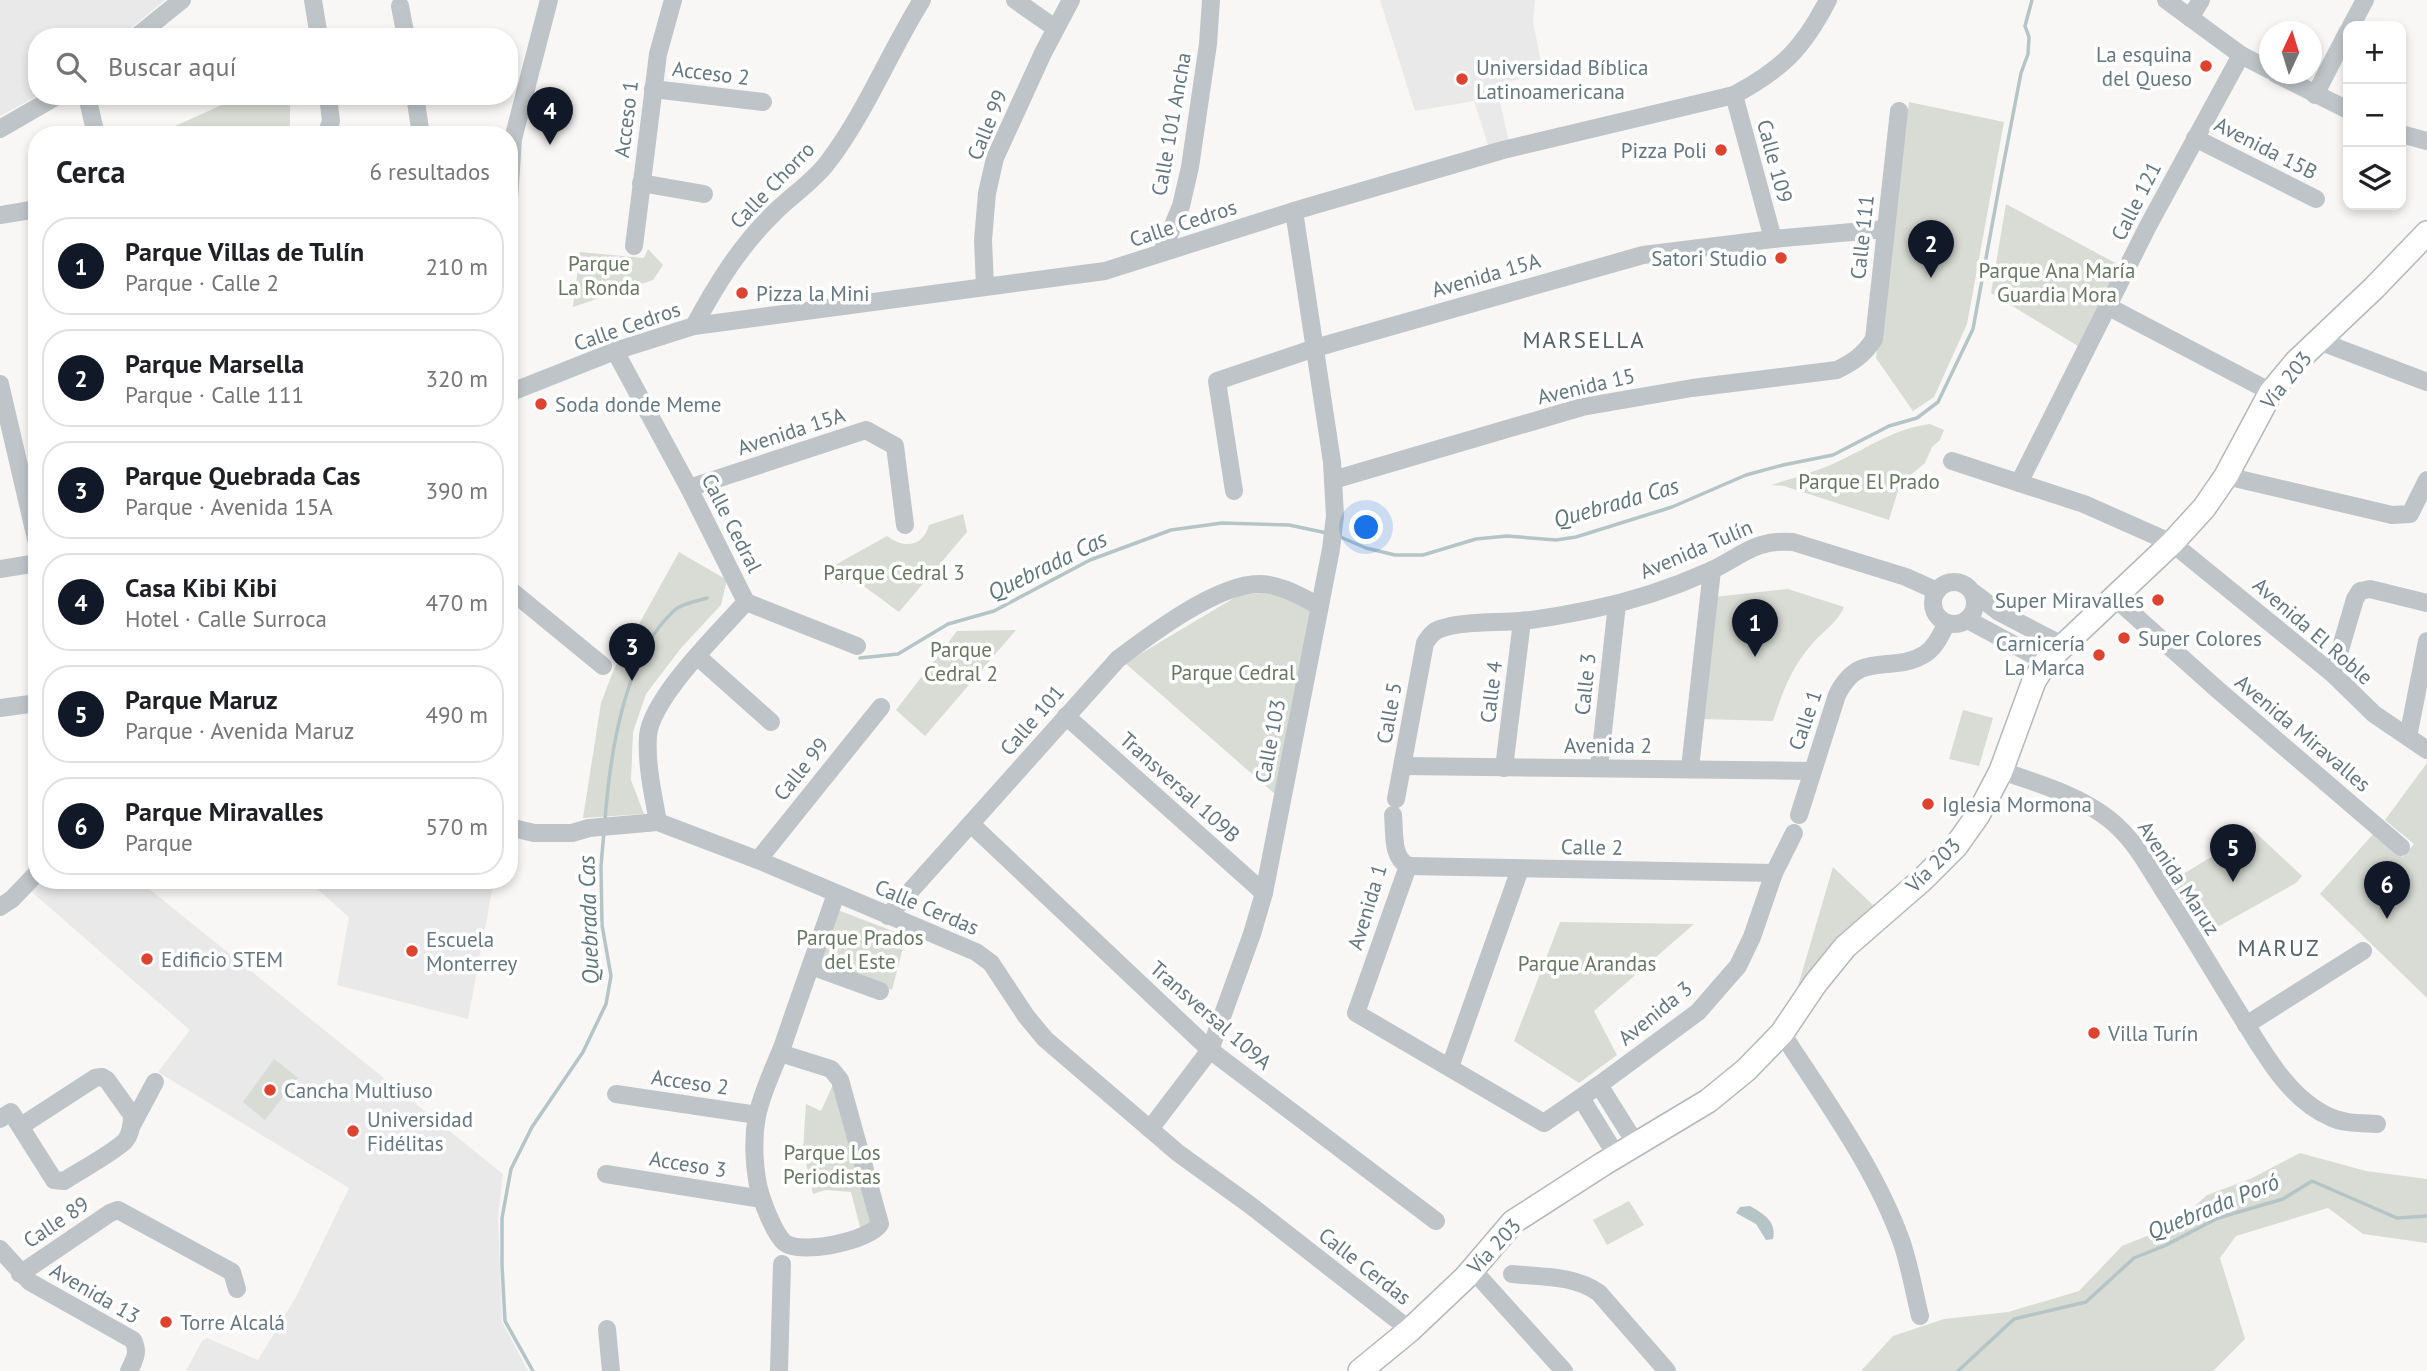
<!DOCTYPE html>
<html lang="es">
<head>
<meta charset="utf-8">
<style>
	:root { --surface:#fff; --page:#f6f6f6; --text:#202124; --muted:#757577; --line:#e0e0e0; --accent:#111827 }
	body { margin:0; font-family:"PT Sans",sans-serif; background:var(--page); color:var(--text) }
	.controls { position:absolute; right:21px; top:21px; display:grid; overflow:hidden; border-radius:14px; box-shadow:0 4px 10px #0003 }
	.controls button { width:63px; height:63px; display:grid; place-items:center; padding:0; border:0; border-bottom:2px solid var(--line); background:var(--surface); color:var(--text); font:35px sans-serif }
	.compass { position:absolute; left:2259px; top:21px; width:63px; height:63px; border-radius:50%; background:var(--surface); box-shadow:0 4px 10px #0003; rotate:4deg }
	.you { position:absolute; left:1367px; top:528px; width:24px; height:24px; margin:-18px; border:5px solid #fff; border-radius:50%; background:#1a73e8; box-shadow:0 0 0 10px #1a73e833 }
	.badge { display:grid; place-items:center; width:46px; height:46px; border-radius:50%; background:var(--accent); color:#fff; font-size:23px; font-weight:700 }
	.pin { position:absolute; translate:-50% -58px; filter:drop-shadow(0 2px 4px #0008) }
	.pin::after { content:''; position:absolute; top:37px; width:24px; height:21px; background:inherit; clip-path:polygon(0 0,100% 0,50% 100%) }
	.list { margin:0; padding:0; list-style:none }
	h2 { display:flex; justify-content:space-between; align-items:center; height:91px; margin:0; padding:0 28px; font-size:30px }
	h2 small { font-size:23px; font-weight:400; color:var(--muted) }
	.list li { display:grid; grid-template-columns:46px 1fr auto; gap:21px; align-items:center; box-sizing:border-box; height:98px; margin:0 14px 14px; padding:0 14px; border:2px solid var(--line); border-radius:28px }
	.list b { display:block; font-size:26px; white-space:nowrap }
	.list p { margin:0; font-size:23px; white-space:nowrap; color:var(--muted) }
	.list em { font-size:23px; font-style:normal; color:var(--muted) }
	.icon { flex:none; width:38px; height:38px; fill:none; stroke:currentColor; stroke-width:2; stroke-linecap:round; stroke-linejoin:round }
	.map { position:relative; flex:none; width:2427px; height:1371px; overflow:hidden }
	.search { position:absolute; background:var(--surface); box-shadow:0 4px 10px #0003; left:28px; top:28px; width:490px; height:77px; display:flex; align-items:center; gap:18px; box-sizing:border-box; padding:0 24px; border-radius:28px; color:var(--muted); font-size:26px }
	.panel { position:absolute; background:var(--surface); box-shadow:0 4px 10px #0003; left:28px; top:126px; width:490px; height:763px; border-radius:28px }
	.map>svg:first-child { display:block }
	.built { fill:#e8e9e8 }
	.green { fill:#d8dcd4 }
	.water { fill:#b5c4c6 }
	.lines { fill:none; stroke-linecap:round; stroke-linejoin:round }
	.stream { stroke:#b5c4c6; stroke-width:3.5 }
	.major-casing { stroke:#b2b8bb; stroke-width:26 }
	.minor { stroke:#bec4c7; stroke-width:18 }
	.major { stroke:#fff; stroke-width:23 }
	.poi-dot { fill:#de432f; stroke:#fff; stroke-width:2.5 }
	.labels { text-anchor:middle; dominant-baseline:central; stroke-width:7; stroke-linejoin:round; paint-order:stroke }
	.poi-label { font-size:21px; fill:#64767f; stroke:#fff; text-anchor:start }
	.street-label { font-size:21px; fill:#64767f; stroke:#fff }
	.park-label { font-size:21px; fill:#687762; stroke:#fff }
	.neighbourhood-label { font-size:23px; letter-spacing:2px; fill:#55636a; stroke:#fff }
	.water-label { font-size:23px; font-style:italic; fill:#5e767a; stroke:#fff }
</style>
</head>
<body>
<div class="map">
<svg width="2427" height="1371" viewBox="0 0 2427 1371">
	<rect width="100%" height="100%" fill="#f8f7f5"/>
	<g class="built">
		<path d="M 0,0 L 165,0 L 120,37 L 37,37 L 37,96 L 0,116 Z"/>
		<path d="M 1380,0 L 1535,0 L 1533,21 L 1543,73 L 1496,85 L 1509,142 L 1489,148 L 1474,101 L 1415,111 Z"/>
		<path d="M 37,880 L 138,880 L 503,1174 L 498,1219 L 502,1322 L 528,1371 L 186,1371 L 202,1341 L 207,1338 L 258,1360 L 297,1295 L 349,1188 L 158,1072 L 190,1030 L 25,886 Z"/>
		<path d="M 307,880 L 494,880 L 468,1019 L 337,985 L 349,917 Z"/>
	</g>
	<g class="green">
		<path d="M 242,96 L 290,96 L 290,135 L 155,135 Z"/>
		<path d="M 1909,102 L 2004,122 L 1967,324 L 1934,397 L 1913,411 L 1876,358 Z"/>
		<path d="M 2006,204 L 2119,265 L 2078,346 L 1991,293 Z"/>
		<path d="M 648,249 L 663,265 L 653,280 L 573,307 L 580,252 L 644,258 Z"/>
		<path d="M 1930,424 L 1944,430 L 1940,440 L 1932,447 L 1925,463 L 1900,484 L 1889,520 L 1784,486 L 1771,485 C 1793,478 1817,472 1839,461 C 1869,447 1896,428 1930,424 Z"/>
		<path d="M 963,514 L 967,532 L 899,612 L 835,565 L 887,536 C 904,549 923,547 929,525 Z"/>
		<path d="M 679,552 L 727,580 L 721,605 L 681,648 L 646,694 L 633,732 L 631,780 L 644,814 L 583,818 L 601,703 L 614,669 Z"/>
		<path d="M 1788,589 L 1844,607 C 1838,622 1822,632 1812,644 C 1791,668 1783,691 1773,721 L 1701,719 L 1714,597 Z"/>
		<path d="M 1262,593 L 1283,597 L 1310,611 L 1275,794 L 1125,663 L 1239,595 Z"/>
		<path d="M 1016,630 L 925,736 L 896,710 L 957,631 Z"/>
		<path d="M 1963,710 L 1993,718 L 1979,766 L 1949,759 Z"/>
		<path d="M 2427,763 L 2427,998 L 2320,894 L 2374,833 L 2403,857 L 2414,844 L 2385,820 Z"/>
		<path d="M 2254,831 L 2302,876 L 2296,883 L 2205,934 L 2170,882 Z"/>
		<path d="M 1833,867 L 1874,906 L 1798,986 Z"/>
		<path d="M 835,909 L 906,936 L 892,990 L 816,963 Z"/>
		<path d="M 1560,922 L 1694,924 L 1594,1011 L 1617,1055 L 1579,1083 L 1514,1041 Z"/>
		<path d="M 274,1059 L 298,1078 L 265,1120 L 243,1102 Z"/>
		<path d="M 835,1080 L 874,1219 L 861,1231 L 851,1192 L 826,1190 L 813,1194 L 803,1150 L 806,1104 L 821,1111 Z"/>
		<path d="M 2300,1153 L 2366,1171 L 2427,1179 L 2427,1243 L 2363,1234 L 2328,1208 L 2236,1236 L 2220,1258 L 2245,1339 L 2213,1371 L 1861,1371 L 1893,1336 L 1944,1319 L 2008,1312 L 2079,1291 L 2122,1246 L 2174,1225 L 2207,1195 L 2250,1179 Z"/>
		<path d="M 1629,1201 L 1644,1225 L 1607,1245 L 1593,1220 Z"/>
	</g>
	<path class="water" d="M 1750,1206 C 1764,1214 1777,1222 1773,1239 L 1766,1240 L 1756,1224 L 1736,1213 L 1740,1207 Z"/>
	<g class="lines">
		<g class="stream">
			<path d="M 1338,536 L 1366,548 L 1395,555 L 1423,555 L 1476,539 L 1507,536 L 1556,540 L 1576,537 L 1672,507 L 1746,475 L 1783,465 L 1833,455 L 1889,426 L 1917,418 L 1938,402 L 1973,329 L 2000,182 L 2021,73 L 2028,54 L 2029,37 L 2025,26 L 2032,0"/>
			<path d="M 860,658 L 898,654 L 948,624 L 994,611 L 1090,560 L 1171,530 L 1222,523 L 1289,525 L 1327,533"/>
			<path d="M 605,820 C 610,754 624,654 676,609 C 684,603 698,601 707,598"/>
			<path d="M 533,1371 L 505,1321 L 502,1265 L 502,1218 L 511,1169 L 532,1127 L 583,1052 L 606,1004 L 611,976 L 602,925 L 601,866 L 604,831"/>
			<path d="M 1958,1371 L 2014,1319 L 2086,1302 L 2134,1258 L 2164,1246 L 2218,1218 L 2283,1199 L 2312,1181 L 2397,1218 L 2427,1216"/>
		</g>
		<defs>
			<path id="major" d="M 1360,1371 L 1410,1330 L 1466,1277 L 1513,1222 L 1603,1164 L 1708,1101 L 1746,1070 L 1782,1033 L 1815,984 L 1845,947 L 1922,880 L 1956,846 L 1978,815 L 2001,771 L 2034,681 L 2046,662 L 2172,543 L 2204,508 L 2226,476 L 2271,392 L 2296,362 L 2374,288 L 2427,233"/>
		</defs>
		<use href="#major" class="major-casing"/>
		<g class="minor">
			<path d="M 313,0 L 319,37"/>
			<path d="M 1015,0 L 1055,28"/>
			<path d="M 2166,0 L 2241,55 L 2270,70"/>
			<path d="M 400,6 L 406,37"/>
			<path d="M 2190,18 L 2201,0"/>
			<path d="M 2351,26 L 2365,0"/>
			<path d="M 136,37 L 182,0"/>
			<path d="M 2276,74 L 2348,110"/>
			<path d="M 653,89 L 763,102"/>
			<path d="M 1734,95 L 1773,239"/>
			<path d="M 2315,95 L 2348,31"/>
			<path d="M 87,96 L 96,135"/>
			<path d="M 415,96 L 421,135"/>
			<path d="M 0,129 L 57,96"/>
			<path d="M 2401,134 L 2427,141"/>
			<path d="M 326,135 L 331,121 L 328,96"/>
			<path d="M 2195,138 L 2316,199"/>
			<path d="M 641,183 L 704,194"/>
			<path d="M 509,200 L 513,139 L 549,0"/>
			<path d="M 0,215 L 37,209"/>
			<path d="M 634,246 L 658,54 L 673,0"/>
			<path d="M 1162,252 L 1181,206 L 1190,167 L 1208,44 L 1211,0"/>
			<path d="M 985,286 L 983,240 L 987,193 L 995,158 L 1043,53 L 1071,0"/>
			<path d="M 2109,307 L 2271,392"/>
			<path d="M 694,326 C 716,285 740,246 774,213 C 791,196 814,181 828,162 C 866,112 889,53 922,0"/>
			<path d="M 2319,341 L 2427,382"/>
			<path d="M 615,351 L 689,488 L 746,602 C 720,631 651,698 648,736 C 646,764 653,794 658,822"/>
			<path d="M 0,384 L 37,543"/>
			<path d="M 509,393 L 615,351 L 694,326 L 1105,271 L 1294,211 L 1503,150 L 1734,95 C 1782,69 1803,49 1828,0"/>
			<path d="M 1952,461 L 2084,504 L 2172,543 L 2333,674 L 2374,714 L 2427,750"/>
			<path d="M 2226,476 L 2392,515 L 2410,514 L 2427,480"/>
			<path d="M 1333,480 L 1582,407 L 1692,388 L 1837,370 C 1853,362 1864,355 1874,339 L 1899,111"/>
			<path d="M 2019,483 L 2148,226 L 2241,55"/>
			<path d="M 689,488 L 866,430 L 895,446 L 905,525"/>
			<path d="M 1234,491 L 1217,381 L 1315,348 L 1643,255 L 1773,239 L 1886,229"/>
			<path d="M 0,569 L 37,563"/>
			<circle cx="1954" cy="603" r="21"/>
			<path d="M 509,589 L 603,666"/>
			<path d="M 1974,593 L 1999,612 L 2062,645"/>
			<path d="M 2115,598 L 2218,690 L 2401,847"/>
			<path d="M 746,602 L 857,646"/>
			<path d="M 1968,620 L 2046,662"/>
			<path d="M 697,656 L 771,722"/>
			<path d="M 2333,674 L 2355,599 L 2360,591 L 2370,589 L 2427,603"/>
			<path d="M 0,708 L 37,703"/>
			<path d="M 1066,716 L 1264,893"/>
			<path d="M 2408,737 L 2427,641"/>
			<path d="M 1403,766 L 1812,771"/>
			<path d="M 1504,768 L 1522,621"/>
			<path d="M 1599,768 L 1617,604"/>
			<path d="M 1690,768 L 1712,570"/>
			<path d="M 2001,771 C 2039,783 2090,799 2119,828 C 2138,846 2151,871 2165,893 C 2193,936 2218,980 2246,1024 C 2267,1058 2291,1100 2330,1117 C 2345,1124 2361,1123 2377,1124"/>
			<path d="M 1396,799 L 1425,643 C 1429,637 1433,631 1440,629 C 1462,621 1496,623 1520,621 C 1544,619 1569,614 1593,609 C 1633,601 1672,588 1710,571 C 1742,556 1755,539 1793,542 L 1906,577 L 1937,591"/>
			<path d="M 1393,815 C 1395,833 1391,856 1408,866 L 1356,1013 L 1544,1123 L 1599,1085 L 1698,1012 L 1738,966 L 1752,937 L 1774,873 L 1794,833"/>
			<path d="M 1799,815 L 1837,695 C 1860,648 1892,675 1925,654 C 1936,647 1941,634 1947,623"/>
			<path d="M 971,824 L 1210,1050 L 1436,1221"/>
			<path d="M 509,827 L 534,833 L 572,833 L 589,828 L 658,822 L 758,860 L 976,952 L 991,963 L 1026,1016 L 1045,1039 L 1178,1153 L 1250,1205 L 1410,1330"/>
			<path d="M 758,860 L 881,707"/>
			<path d="M 1408,866 L 1774,873"/>
			<path d="M 0,907 L 12,899 L 37,873"/>
			<path d="M 888,916 L 1118,659 C 1151,634 1217,584 1259,584 C 1280,584 1300,596 1319,606"/>
			<path d="M 811,966 L 880,991"/>
			<path d="M 2246,1025 L 2363,951"/>
			<path d="M 1782,1033 C 1825,1100 1875,1167 1902,1243 C 1910,1267 1914,1292 1920,1316"/>
			<path d="M 780,1053 L 831,1069 L 840,1080 L 880,1224 C 870,1241 801,1255 785,1243 C 774,1234 761,1199 758,1185 C 754,1163 753,1137 757,1116 C 762,1092 774,1068 783,1045 C 800,995 818,945 836,894"/>
			<path d="M 1450,1067 L 1520,869"/>
			<path d="M 1599,1085 L 1636,1144"/>
			<path d="M 616,1094 L 757,1115"/>
			<path d="M 1581,1098 L 1616,1155"/>
			<path d="M 0,1119 L 11,1112 L 54,1180 L 64,1181 C 79,1171 113,1153 125,1141 C 131,1134 132,1124 132,1115 L 107,1080 L 102,1077 L 95,1078 L 21,1126"/>
			<path d="M 131,1127 L 155,1082"/>
			<path d="M 1150,1129 L 1210,1050 L 1252,934 L 1264,893 L 1331,549 L 1335,516 L 1332,462 L 1294,211"/>
			<path d="M 606,1174 L 762,1199"/>
			<path d="M 0,1249 L 30,1282 L 133,1340 C 139,1352 135,1359 129,1371"/>
			<path d="M 1472,1269 L 1564,1371"/>
			<path d="M 20,1274 L 110,1213 L 118,1210 L 232,1272 L 237,1289"/>
			<path d="M 1512,1274 C 1541,1277 1575,1275 1599,1293 L 1667,1371"/>
			<path d="M 607,1329 L 611,1371"/>
			<path d="M 779,1371 L 782,1264"/>
		</g>
		<use href="#major" class="major"/>
	</g>
	<g class="poi-dot">
		<circle cx="2206" cy="66" r="7"/>
		<circle cx="1462" cy="79" r="7"/>
		<circle cx="1721" cy="150" r="7"/>
		<circle cx="1781" cy="258" r="7"/>
		<circle cx="742" cy="293" r="7"/>
		<circle cx="541" cy="404" r="7"/>
		<circle cx="2158" cy="600" r="7"/>
		<circle cx="2124" cy="638" r="7"/>
		<circle cx="2099" cy="655" r="7"/>
		<circle cx="1928" cy="804" r="7"/>
		<circle cx="412" cy="951" r="7"/>
		<circle cx="147" cy="959" r="7"/>
		<circle cx="2094" cy="1033" r="7"/>
		<circle cx="270" cy="1090" r="7"/>
		<circle cx="353" cy="1131" r="7"/>
		<circle cx="166" cy="1322" r="7"/>
	</g>
	<g class="labels">
		<g class="poi-label">
			<text x="2192" y="54" text-anchor="end">La esquina<tspan x="2192" dy="24">del Queso</tspan></text>
			<text x="1476" y="67">Universidad Bíblica<tspan x="1476" dy="24">Latinoamericana</tspan></text>
			<text x="1707" y="150" text-anchor="end">Pizza Poli</text>
			<text x="1767" y="258" text-anchor="end">Satori Studio</text>
			<text x="756" y="293">Pizza la Mini</text>
			<text x="555" y="404">Soda donde Meme</text>
			<text x="2144" y="600" text-anchor="end">Super Miravalles</text>
			<text x="2138" y="638">Super Colores</text>
			<text x="2085" y="643" text-anchor="end">Carnicería<tspan x="2085" dy="24">La Marca</tspan></text>
			<text x="1942" y="804">Iglesia Mormona</text>
			<text x="426" y="939">Escuela<tspan x="426" dy="24">Monterrey</tspan></text>
			<text x="161" y="959">Edificio STEM</text>
			<text x="2108" y="1033">Villa Turín</text>
			<text x="284" y="1090">Cancha Multiuso</text>
			<text x="367" y="1119">Universidad<tspan x="367" dy="24">Fidélitas</tspan></text>
			<text x="180" y="1322">Torre Alcalá</text>
		</g>
		<g class="street-label">
			<text transform="translate(711 73) rotate(7)">Acceso 2</text>
			<text transform="translate(626 119) rotate(-83)">Acceso 1</text>
			<text transform="translate(1171 124) rotate(-80)">Calle 101 Ancha</text>
			<text transform="translate(987 125) rotate(-68)">Calle 99</text>
			<text transform="translate(2266 148) rotate(27)">Avenida 15B</text>
			<text transform="translate(1775 161) rotate(75)">Calle 109</text>
			<text transform="translate(772 185) rotate(-46)">Calle Chorro</text>
			<text transform="translate(2136 201) rotate(-63)">Calle 121</text>
			<text transform="translate(1183 223) rotate(-18)">Calle Cedros</text>
			<text transform="translate(1862 237) rotate(-84)">Calle 111</text>
			<text transform="translate(1486 275) rotate(-16)">Avenida 15A</text>
			<text transform="translate(627 326) rotate(-19)">Calle Cedros</text>
			<text transform="translate(2286 380) rotate(-51)">Vía 203</text>
			<text transform="translate(1586 386) rotate(-13)">Avenida 15</text>
			<text transform="translate(791 431) rotate(-18)">Avenida 15A</text>
			<text transform="translate(732 523) rotate(63)">Calle Cedral</text>
			<text transform="translate(1696 549) rotate(-23)">Avenida Tulín</text>
			<text transform="translate(2313 631) rotate(41)">Avenida El Roble</text>
			<text transform="translate(1585 684) rotate(-84)">Calle 3</text>
			<text transform="translate(1491 692) rotate(-83)">Calle 4</text>
			<text transform="translate(1389 713) rotate(-80)">Calle 5</text>
			<text transform="translate(1032 720) rotate(-49)">Calle 101</text>
			<text transform="translate(1805 720) rotate(-71)">Calle 1</text>
			<text transform="translate(2303 733) rotate(40)">Avenida Miravalles</text>
			<text transform="translate(1270 741) rotate(-79)">Calle 103</text>
			<text x="1608" y="745">Avenida 2</text>
			<text transform="translate(801 769) rotate(-51)">Calle 99</text>
			<text transform="translate(1180 787) rotate(42)">Transversal 109B</text>
			<text transform="translate(1592 847) rotate(1)">Calle 2</text>
			<text transform="translate(1933 865) rotate(-45)">Vía 203</text>
			<text transform="translate(2179 878) rotate(57)">Avenida Maruz</text>
			<text transform="translate(927 907) rotate(23)">Calle Cerdas</text>
			<text transform="translate(1367 907) rotate(-73)">Avenida 1</text>
			<text transform="translate(1655 1013) rotate(-39)">Avenida 3</text>
			<text transform="translate(1211 1015) rotate(41)">Transversal 109A</text>
			<text transform="translate(690 1082) rotate(8)">Acceso 2</text>
			<text transform="translate(688 1164) rotate(9)">Acceso 3</text>
			<text transform="translate(56 1222) rotate(-34)">Calle 89</text>
			<text transform="translate(1494 1246) rotate(-47)">Vía 203</text>
			<text transform="translate(1365 1266) rotate(38)">Calle Cerdas</text>
			<text transform="translate(95 1293) rotate(30)">Avenida 13</text>
		</g>
		<g class="park-label">
			<text x="599" y="263">Parque<tspan x="599" dy="24">La Ronda</tspan></text>
			<text x="2057" y="270">Parque Ana María<tspan x="2057" dy="24">Guardia Mora</tspan></text>
			<text x="1869" y="481">Parque El Prado</text>
			<text x="894" y="572">Parque Cedral 3</text>
			<text x="961" y="649">Parque<tspan x="961" dy="24">Cedral 2</tspan></text>
			<text x="1233" y="672">Parque Cedral</text>
			<text x="860" y="937">Parque Prados<tspan x="860" dy="24">del Este</tspan></text>
			<text x="1587" y="963">Parque Arandas</text>
			<text x="832" y="1152">Parque Los<tspan x="832" dy="24">Periodistas</tspan></text>
		</g>
		<g class="neighbourhood-label">
			<text x="1584" y="339">MARSELLA</text>
			<text x="2279" y="947">MARUZ</text>
		</g>
		<g class="water-label">
			<text transform="translate(1616 502) rotate(-16)">Quebrada Cas</text>
			<text transform="translate(1047 565) rotate(-26)">Quebrada Cas</text>
			<text transform="translate(588 920) rotate(-92)">Quebrada Cas</text>
			<text transform="translate(2213 1206) rotate(-22)">Quebrada Poró</text>
		</g>
	</g>
</svg>
<div class="controls">
<button>+</button>
<button>−</button>
<button><svg class="icon" aria-label="layers" viewBox="0 0 24 24"><path d="M12 4l9 5-9 5-9-5zM3 14l9 5 9-5"/></svg></button>
</div>
<svg class="compass" viewBox="-18 -18 36 36"><path d="M0-13l5 13h-10z" fill="#e53935"/><path d="M0 13l5-13h-10z" fill="#757577"/></svg>
<div class="you"></div>
<div class="pin badge" style="left:1755px;top:657px">1</div>
<div class="pin badge" style="left:1931px;top:278px">2</div>
<div class="pin badge" style="left:632px;top:681px">3</div>
<div class="pin badge" style="left:550px;top:145px">4</div>
<div class="pin badge" style="left:2233px;top:882px">5</div>
<div class="pin badge" style="left:2387px;top:919px">6</div>
<div class="search"><svg class="icon" aria-label="search" viewBox="0 0 24 24"><circle cx="10" cy="10" r="6"/><path d="M15 15l6 6"/></svg>Buscar aquí</div>
<section class="panel">
<h2>Cerca<small>6 resultados</small></h2>
<ul class="list">
<li><span class="badge">1</span><div><b>Parque Villas de Tulín</b><p>Parque · Calle 2</p></div><em>210 m</em></li>
<li><span class="badge">2</span><div><b>Parque Marsella</b><p>Parque · Calle 111</p></div><em>320 m</em></li>
<li><span class="badge">3</span><div><b>Parque Quebrada Cas</b><p>Parque · Avenida 15A</p></div><em>390 m</em></li>
<li><span class="badge">4</span><div><b>Casa Kibi Kibi</b><p>Hotel · Calle Surroca</p></div><em>470 m</em></li>
<li><span class="badge">5</span><div><b>Parque Maruz</b><p>Parque · Avenida Maruz</p></div><em>490 m</em></li>
<li><span class="badge">6</span><div><b>Parque Miravalles</b><p>Parque</p></div><em>570 m</em></li>
</ul>
</section>
</div>
</body>
</html>
